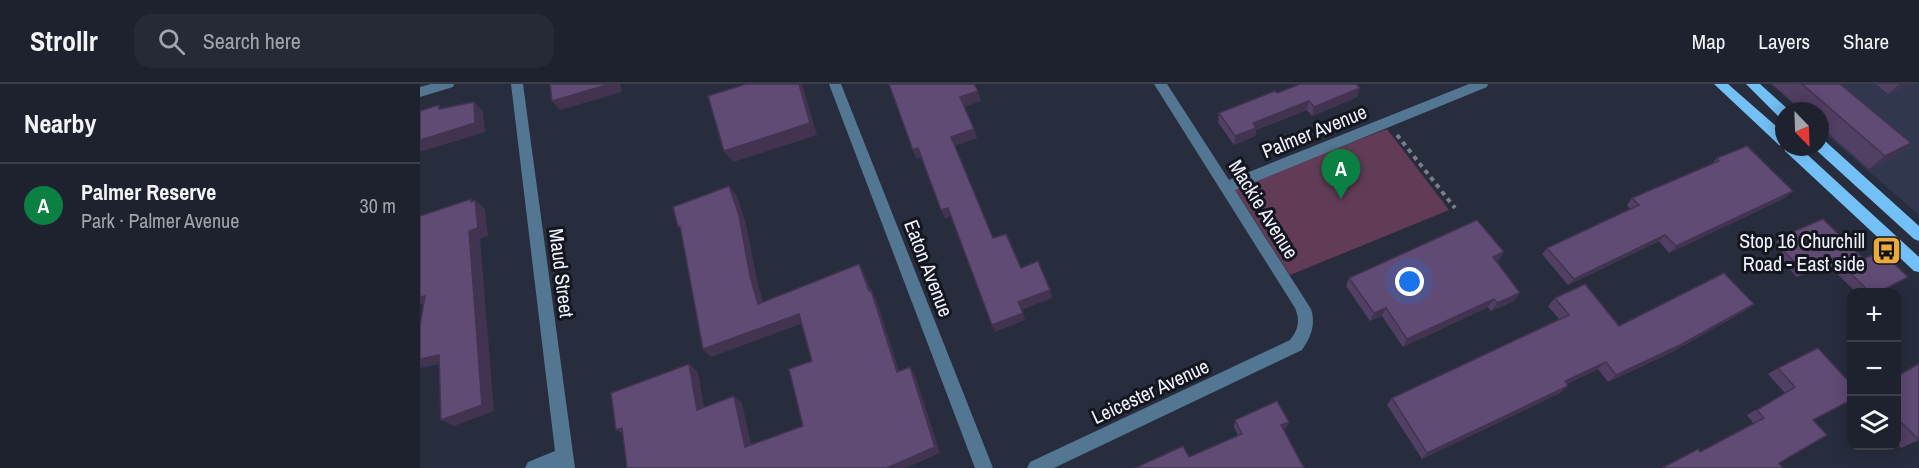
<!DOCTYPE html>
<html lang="en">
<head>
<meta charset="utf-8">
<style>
	:root { --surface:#1e222e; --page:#262a36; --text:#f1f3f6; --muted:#a1a4aa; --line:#3c3f4a; --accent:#0b8043 }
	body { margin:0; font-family:"Archivo Narrow",sans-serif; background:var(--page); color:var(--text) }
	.controls { position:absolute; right:18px; bottom:18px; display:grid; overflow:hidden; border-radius:12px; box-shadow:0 3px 15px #0003 }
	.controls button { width:54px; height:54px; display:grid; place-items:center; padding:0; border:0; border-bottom:2px solid var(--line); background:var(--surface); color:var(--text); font:30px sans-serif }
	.compass { position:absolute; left:1355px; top:18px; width:54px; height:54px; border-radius:50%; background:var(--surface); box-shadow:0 3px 15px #0003; rotate:157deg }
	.you { position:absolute; left:990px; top:198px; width:21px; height:21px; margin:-15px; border:4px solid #fff; border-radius:50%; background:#1a73e8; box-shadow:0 0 0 9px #1a73e833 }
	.badge { display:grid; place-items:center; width:39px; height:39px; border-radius:50%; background:var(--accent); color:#fff; font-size:20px; font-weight:700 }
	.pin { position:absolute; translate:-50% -50px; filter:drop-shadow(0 2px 3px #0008) }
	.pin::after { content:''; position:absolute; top:32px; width:21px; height:18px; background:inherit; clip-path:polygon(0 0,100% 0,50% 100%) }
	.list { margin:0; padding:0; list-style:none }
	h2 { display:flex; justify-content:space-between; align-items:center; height:78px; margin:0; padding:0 24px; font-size:26px }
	h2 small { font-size:20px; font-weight:400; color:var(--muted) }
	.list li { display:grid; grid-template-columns:39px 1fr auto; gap:18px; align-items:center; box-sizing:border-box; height:84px; padding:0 24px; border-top:2px solid var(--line) }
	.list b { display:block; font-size:22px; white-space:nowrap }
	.list p { margin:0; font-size:20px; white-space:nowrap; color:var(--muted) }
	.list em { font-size:20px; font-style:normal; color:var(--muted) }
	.icon { flex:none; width:33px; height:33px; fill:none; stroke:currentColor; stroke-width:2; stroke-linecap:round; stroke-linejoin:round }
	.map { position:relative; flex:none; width:1499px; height:384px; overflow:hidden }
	header { display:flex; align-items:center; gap:36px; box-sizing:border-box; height:84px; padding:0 30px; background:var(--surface); border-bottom:2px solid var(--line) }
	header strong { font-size:28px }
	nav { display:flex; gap:33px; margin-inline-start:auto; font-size:21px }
	.search { width:420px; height:54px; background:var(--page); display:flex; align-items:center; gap:15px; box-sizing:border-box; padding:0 21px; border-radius:18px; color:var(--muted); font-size:22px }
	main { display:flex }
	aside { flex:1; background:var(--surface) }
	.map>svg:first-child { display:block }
	.built { fill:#31374e }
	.green { fill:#623c57 }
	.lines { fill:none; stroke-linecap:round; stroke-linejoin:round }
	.path { stroke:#787c8b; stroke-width:4; stroke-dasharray:4.5 4.5; stroke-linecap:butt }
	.minor { fill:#537792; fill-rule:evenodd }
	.primary { fill:#73c0f6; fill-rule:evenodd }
	.wall { fill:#524064 }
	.shaded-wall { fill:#423451 }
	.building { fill:#5f4b74; stroke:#423451; stroke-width:1.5 }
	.labels { text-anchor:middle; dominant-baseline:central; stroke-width:6; stroke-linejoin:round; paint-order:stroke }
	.street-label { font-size:20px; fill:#eff2fe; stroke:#14161e }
	.poi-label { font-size:20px; fill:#eff2fe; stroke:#14161e; text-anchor:end }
</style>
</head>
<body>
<header>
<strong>Strollr</strong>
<div class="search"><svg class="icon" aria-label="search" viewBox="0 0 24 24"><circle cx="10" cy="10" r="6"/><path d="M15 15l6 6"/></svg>Search here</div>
<nav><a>Map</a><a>Layers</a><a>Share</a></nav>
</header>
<main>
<aside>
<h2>Nearby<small></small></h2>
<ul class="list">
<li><span class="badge">A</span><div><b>Palmer Reserve</b><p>Park · Palmer Avenue</p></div><em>30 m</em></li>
</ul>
</aside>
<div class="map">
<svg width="1499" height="384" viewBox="0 0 1499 384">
	<rect width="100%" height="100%" fill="#282d3e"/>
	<path class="built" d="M 1351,0 L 1499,0 L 1499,131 L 1400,45 L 1400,27 L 1381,27 Z"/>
	<path class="green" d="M 967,45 L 1029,126 L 870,191 L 814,104 Z"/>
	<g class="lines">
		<path class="path" d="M 977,51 L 1035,124"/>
		<g class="minor">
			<path d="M 11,0 L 34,0 L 33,3 L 0,13 L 0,3 Z"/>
			<path d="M 91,0 L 103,0 L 155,384 L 105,384 L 108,378 L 135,367 Z"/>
			<path d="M 409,0 L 421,0 L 573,384 L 555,384 Z"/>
			<path d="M 734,0 L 747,0 L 809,96 L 1049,0 L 1068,0 L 1067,3 L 815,106 L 891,225 C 896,240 891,253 882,266 L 634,384 L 607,384 L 610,378 L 870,256 C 879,245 880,236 875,224 Z"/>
		</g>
		<g class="primary">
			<path d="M 1294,0 L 1308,0 L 1364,49 L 1364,63 L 1379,63 L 1499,173 L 1499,188 L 1494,187 L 1365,67 L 1364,62 L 1359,61 Z"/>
			<path d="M 1326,0 L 1340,0 L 1370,27 L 1364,27 L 1364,34 L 1359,33 Z"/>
			<path d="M 1400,56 L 1405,57 L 1499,142 L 1499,157 L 1494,155 L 1395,65 L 1394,63 L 1400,63 Z"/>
		</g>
	</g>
	<g class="wall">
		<path d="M 1352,0 L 1420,0 L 1474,73 L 1449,85 L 1400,42 L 1400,27 L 1383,27 Z"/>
		<path d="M 1456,0 L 1490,0 L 1468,10 Z"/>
		<path d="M 940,4 L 937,13 L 892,32 L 887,26 L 836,46 L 835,52 L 814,61 L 798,38 L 799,29 L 857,9 Z"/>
		<path d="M 1297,74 L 1365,114 L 1249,169 L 1239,157 L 1148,201 L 1122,170 L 1127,164 L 1210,125 L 1207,121 L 1212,114 L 1292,80 Z"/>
		<path d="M 1363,152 L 1444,175 L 1488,193 L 1460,208 L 1436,208 L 1407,180 L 1377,193 L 1357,172 L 1365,166 L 1356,158 Z"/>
		<path d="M 1084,168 L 1078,177 L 1076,178 L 1094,217 L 1071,227 L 1068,223 L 983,263 L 962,232 L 950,237 L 926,202 L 929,194 Z"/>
		<path d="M 1135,214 L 1199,242 L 1334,220 L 1323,228 L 1250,269 L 1188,298 L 1178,285 L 1147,300 L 1148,302 L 1140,309 L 1002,375 L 967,321 L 972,314 L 1139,235 L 1128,222 Z"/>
		<path d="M 1499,279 L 1499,356 L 1481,364 L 1476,358 L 1476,292 Z"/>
		<path d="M 1358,284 L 1431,300 L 1280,368 L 1334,340 L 1327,331 L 1365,309 L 1348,290 Z"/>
		<path d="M 815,336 L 869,338 L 866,344 L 863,346 L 769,373 L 818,351 L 814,343 Z"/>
	</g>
	<g class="shaded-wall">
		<path d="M 190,0 L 200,0 L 202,8 L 140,26 L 132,17 Z"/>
		<path d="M 379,0 L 382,0 L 397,51 L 313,78 L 304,67 Z"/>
		<path d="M 1479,0 L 1490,0 L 1468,10 Z"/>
		<path d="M 940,4 L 937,13 L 892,32 L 894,23 Z"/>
		<path d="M 558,7 L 561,17 L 544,23 L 540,13 Z"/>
		<path d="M 889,17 L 887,26 L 836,46 L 835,52 L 814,61 L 815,52 L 833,39 Z"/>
		<path d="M 54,18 L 63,27 L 65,48 L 0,68 L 0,56 Z"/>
		<path d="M 554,45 L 557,54 L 534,62 L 531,53 Z"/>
		<path d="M 1491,59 L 1474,73 L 1449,85 L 1465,72 Z"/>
		<path d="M 498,64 L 502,73 L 496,75 L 493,66 Z"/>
		<path d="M 309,102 L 317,112 L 326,140 L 338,200 L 346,228 L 338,220 L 330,192 Z"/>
		<path d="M 1373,107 L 1365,114 L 1249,169 L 1256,162 Z"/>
		<path d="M 51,115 L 55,119 L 55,116 L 65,125 L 68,152 L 60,155 L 74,327 L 34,342 L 21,336 L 49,147 Z"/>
		<path d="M 528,124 L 531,132 L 525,135 L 521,126 Z"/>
		<path d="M 1245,151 L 1239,157 L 1148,201 L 1154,195 Z"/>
		<path d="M 1084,168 L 1078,177 L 1067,182 L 1073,173 Z"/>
		<path d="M 1414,174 L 1407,180 L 1377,193 L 1384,188 Z"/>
		<path d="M 439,180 L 444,189 L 451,207 L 456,215 L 482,296 L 477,288 Z"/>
		<path d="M 630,206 L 632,214 L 601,226 L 598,218 Z"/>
		<path d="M 1100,209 L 1094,217 L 1071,227 L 1077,219 Z"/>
		<path d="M 5,212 L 6,223 L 0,219 L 0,213 Z"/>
		<path d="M 1074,215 L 1068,223 L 983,263 L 987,255 Z"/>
		<path d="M 1334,220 L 1323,228 L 1250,269 L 1188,298 L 1196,291 Z"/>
		<path d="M 966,224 L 962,232 L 950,237 L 954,229 Z"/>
		<path d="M 603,229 L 605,236 L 575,248 L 572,241 Z"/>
		<path d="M 379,230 L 386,238 L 291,273 L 283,265 Z"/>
		<path d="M 19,271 L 31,278 L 0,284 L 0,275 Z"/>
		<path d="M 1186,278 L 1178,285 L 1137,304 L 1145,297 Z"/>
		<path d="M 269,280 L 278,288 L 286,333 L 277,326 Z"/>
		<path d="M 490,283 L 495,291 L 520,369 L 486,384 L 467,384 Z"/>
		<path d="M 1148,302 L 1140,309 L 1002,375 L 1007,369 Z"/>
		<path d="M 314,312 L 322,319 L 333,369 L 325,363 Z"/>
		<path d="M 869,338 L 866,344 L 859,348 L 861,341 Z"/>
		<path d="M 202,344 L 207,352 L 196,346 Z"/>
	</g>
	<g class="building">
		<path d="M 130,0 L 190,0 L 132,17 Z"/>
		<path d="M 326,0 L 379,0 L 390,39 L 304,67 L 288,12 Z"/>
		<path d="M 469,0 L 554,0 L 558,7 L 540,13 L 554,45 L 531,53 L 573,154 L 586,150 L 601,184 L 618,177 L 630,206 L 598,218 L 603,229 L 572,241 L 528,124 L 521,126 L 498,64 L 493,66 Z"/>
		<path d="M 880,0 L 936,0 L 940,4 L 894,23 L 889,17 L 833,39 L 836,44 L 815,52 L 799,29 L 855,7 L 857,9 Z"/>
		<path d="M 1382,0 L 1420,0 L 1491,59 L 1465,72 Z"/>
		<path d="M 54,18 L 55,39 L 0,56 L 0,27 L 19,21 L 19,25 Z"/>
		<path d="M 1327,62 L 1373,107 L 1256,162 L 1245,151 L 1154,195 L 1127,164 L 1219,121 L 1212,114 L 1299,77 L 1297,74 Z"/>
		<path d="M 309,102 L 319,131 L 330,192 L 338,220 L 439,180 L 449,207 L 451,206 L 477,288 L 490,283 L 515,363 L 467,384 L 207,384 L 202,344 L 196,346 L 191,309 L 269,280 L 277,326 L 314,312 L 325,363 L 383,342 L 369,285 L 392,277 L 379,230 L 283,265 L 260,142 L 258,143 L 253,123 Z"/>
		<path d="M 51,115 L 51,118 L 55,116 L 58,144 L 49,147 L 62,321 L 21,336 L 19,271 L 0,275 L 0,242 L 5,212 L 0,213 L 0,132 Z"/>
		<path d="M 1403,135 L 1444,175 L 1461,167 L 1488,193 L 1459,208 L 1450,208 L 1414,174 L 1384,188 L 1364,167 L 1374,163 L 1363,152 Z"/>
		<path d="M 1057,136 L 1084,168 L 1073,173 L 1100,209 L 1077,219 L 1074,215 L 987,255 L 966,224 L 954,229 L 929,194 Z"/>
		<path d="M 1304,189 L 1334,220 L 1260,261 L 1196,291 L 1186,278 L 1145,297 L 1148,302 L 1007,369 L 972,314 L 1149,231 L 1135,214 L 1165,200 L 1199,242 Z"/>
		<path d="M 1398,264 L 1431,300 L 1431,316 L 1393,336 L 1407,351 L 1359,379 L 1363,384 L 1242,384 L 1278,365 L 1280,368 L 1344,334 L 1337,326 L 1375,303 L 1358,284 Z"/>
		<path d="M 1499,280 L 1499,356 L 1476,333 L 1476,293 Z"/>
		<path d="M 857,317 L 869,338 L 861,341 L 884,384 L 715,384 L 763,362 L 769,373 L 822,350 L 815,336 Z"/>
	</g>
	<defs>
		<symbol id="bus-square" viewBox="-11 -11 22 22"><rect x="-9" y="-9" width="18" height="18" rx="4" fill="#eca93b" stroke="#14161e"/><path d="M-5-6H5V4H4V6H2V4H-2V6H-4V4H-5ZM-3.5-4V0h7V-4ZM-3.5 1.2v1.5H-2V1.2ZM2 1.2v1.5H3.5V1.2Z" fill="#111"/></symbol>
	</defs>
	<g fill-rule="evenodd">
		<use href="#bus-square" x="1450" y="150" width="33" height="33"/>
	</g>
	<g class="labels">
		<g class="street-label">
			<text transform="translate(894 47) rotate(-22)">Palmer Avenue</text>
			<text transform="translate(844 125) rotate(58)">Mackie Avenue</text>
			<text transform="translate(509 184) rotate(69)">Eaton Avenue</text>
			<text transform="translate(142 189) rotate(83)">Maud Street</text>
			<text transform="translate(730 307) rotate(-25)">Leicester Avenue</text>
		</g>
		<g class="poi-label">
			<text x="1445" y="156">Stop 16 Churchill<tspan x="1445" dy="23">Road - East side</tspan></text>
		</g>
	</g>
</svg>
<div class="controls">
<button>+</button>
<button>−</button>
<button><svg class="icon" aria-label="layers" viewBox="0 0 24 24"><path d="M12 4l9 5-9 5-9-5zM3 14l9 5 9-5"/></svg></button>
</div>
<svg class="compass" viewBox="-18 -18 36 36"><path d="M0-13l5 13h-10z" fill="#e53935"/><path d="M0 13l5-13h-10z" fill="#a1a4aa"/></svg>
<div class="you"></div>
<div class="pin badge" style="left:921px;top:115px">A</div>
</div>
</main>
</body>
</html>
